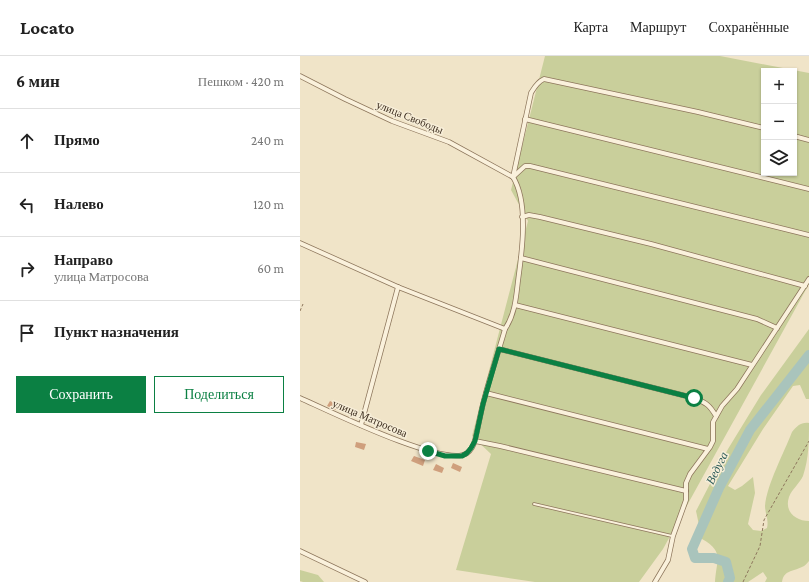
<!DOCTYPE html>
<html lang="ru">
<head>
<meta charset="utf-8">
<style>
	:root { --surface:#fff; --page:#f6f6f6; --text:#222; --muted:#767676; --line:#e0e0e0; --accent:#0b8043 }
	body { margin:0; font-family:"Crimson Pro",serif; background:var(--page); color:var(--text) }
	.controls { position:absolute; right:12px; top:12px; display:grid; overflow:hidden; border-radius:0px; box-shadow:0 1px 3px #0004 }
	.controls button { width:36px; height:36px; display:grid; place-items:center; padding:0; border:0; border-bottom:1px solid var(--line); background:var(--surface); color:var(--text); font:20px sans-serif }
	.stop { position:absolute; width:12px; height:12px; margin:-9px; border:3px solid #0b8043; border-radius:50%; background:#fff }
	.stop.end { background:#0b8043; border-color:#fff; box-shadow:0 1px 4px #0008 }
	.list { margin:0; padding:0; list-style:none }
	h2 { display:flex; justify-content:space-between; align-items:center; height:52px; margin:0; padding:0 16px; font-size:17px }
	h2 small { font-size:13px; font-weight:400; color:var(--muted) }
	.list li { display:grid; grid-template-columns:26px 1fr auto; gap:12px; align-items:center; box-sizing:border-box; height:64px; padding:0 16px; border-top:1px solid var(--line) }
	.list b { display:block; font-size:15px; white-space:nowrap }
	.list p { margin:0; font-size:13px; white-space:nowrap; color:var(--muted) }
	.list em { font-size:13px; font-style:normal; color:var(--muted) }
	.actions { display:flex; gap:8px; padding:12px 16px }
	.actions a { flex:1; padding:9px 0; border:1px solid var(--accent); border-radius:0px; text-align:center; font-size:14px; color:var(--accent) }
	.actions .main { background:var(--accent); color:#fff }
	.icon { flex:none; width:22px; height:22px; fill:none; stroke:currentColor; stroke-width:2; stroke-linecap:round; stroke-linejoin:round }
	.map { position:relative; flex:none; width:509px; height:526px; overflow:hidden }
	header { display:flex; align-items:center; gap:24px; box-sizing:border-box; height:56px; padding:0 20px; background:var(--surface); border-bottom:1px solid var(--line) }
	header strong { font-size:19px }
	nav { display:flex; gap:22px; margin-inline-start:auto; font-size:14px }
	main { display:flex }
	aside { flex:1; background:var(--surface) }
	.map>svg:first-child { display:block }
	.green { fill:#c9cf9b; fill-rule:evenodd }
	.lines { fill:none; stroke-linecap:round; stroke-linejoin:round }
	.river { stroke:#a9c4bc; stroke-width:10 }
	.building { fill:#cf9f7d }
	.service-casing { stroke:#8d765c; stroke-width:3.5 }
	.minor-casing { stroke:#8d765c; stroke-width:5.5 }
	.path { stroke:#8d765c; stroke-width:1; stroke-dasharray:3 2; stroke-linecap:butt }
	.service { stroke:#faf1dc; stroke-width:2 }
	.minor { stroke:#faf1dc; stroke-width:4 }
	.route { stroke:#0b8043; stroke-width:5 }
	.labels { text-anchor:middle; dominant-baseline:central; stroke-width:3; stroke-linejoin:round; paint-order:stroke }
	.street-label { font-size:11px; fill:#3d2e20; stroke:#f7eed8 }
	.water-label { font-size:12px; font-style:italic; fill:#2f5d5a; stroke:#f7eed8 }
</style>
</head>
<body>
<header>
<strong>Locato</strong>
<nav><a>Карта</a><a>Маршрут</a><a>Сохранённые</a></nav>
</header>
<main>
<aside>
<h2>6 мин<small>Пешком · 420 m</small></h2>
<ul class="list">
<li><svg class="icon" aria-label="ahead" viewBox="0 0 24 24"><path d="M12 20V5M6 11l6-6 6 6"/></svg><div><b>Прямо</b></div><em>240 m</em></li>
<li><svg class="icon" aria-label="left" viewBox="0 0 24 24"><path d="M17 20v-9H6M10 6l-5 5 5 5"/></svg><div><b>Налево</b></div><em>120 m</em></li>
<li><svg class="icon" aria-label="right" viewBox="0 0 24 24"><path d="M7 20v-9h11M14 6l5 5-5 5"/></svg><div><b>Направо</b><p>улица Матросова</p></div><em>60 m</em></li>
<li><svg class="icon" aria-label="arrive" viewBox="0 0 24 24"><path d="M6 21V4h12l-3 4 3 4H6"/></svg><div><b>Пункт назначения</b></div></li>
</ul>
<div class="actions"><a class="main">Сохранить</a><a>Поделиться</a></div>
</aside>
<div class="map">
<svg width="509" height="526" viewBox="0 0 509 526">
	<rect width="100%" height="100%" fill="#f0e4c8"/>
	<g class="green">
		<path d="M 245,0 L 420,0 L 509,17 L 509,228 L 363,493 L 339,526 L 235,526 L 156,514 L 191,398 L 172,380 L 228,165 L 211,134 ZM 464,15 L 494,15 L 494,117 L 464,117 Z"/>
		<path d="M 509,273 L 509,343 L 506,343 L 500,329 L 493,330 L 463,373 L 428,430 L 435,434 L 442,430 L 453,421 L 455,437 L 448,468 L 453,474 L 461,475 L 467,472 C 469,464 465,457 465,450 C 467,428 484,397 492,376 C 497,370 501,366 509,367 C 509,385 509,402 503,420 C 500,427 492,433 489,441 C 484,456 496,465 509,465 L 509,505 C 507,507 505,510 502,511 C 492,516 484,514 482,526 L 465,526 L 467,522 L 463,516 L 448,526 L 415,526 C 416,504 425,496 402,483 L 396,455 L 428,393 L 461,339 Z"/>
		<path d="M 0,514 L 18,519 L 24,526 L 3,526 L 0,525 Z"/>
	</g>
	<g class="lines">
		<path class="river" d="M 428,526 L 430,522 L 426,506 L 414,502 L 395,502 L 392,493 L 419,432 L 450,374 L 509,299"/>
	</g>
	<g class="building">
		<path d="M 30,345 L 38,349 L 36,354 L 27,350 Z"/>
		<path d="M 56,386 L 66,388 L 64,394 L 55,391 Z"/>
		<path d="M 114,400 L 125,404 L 123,410 L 111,405 Z"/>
		<path d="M 153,407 L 162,411 L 160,416 L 151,412 Z"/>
		<path d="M 136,408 L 144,412 L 142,417 L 133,414 Z"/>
	</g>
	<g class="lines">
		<defs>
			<path id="service" d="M 234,448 L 372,480"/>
			<g id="minor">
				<path d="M 0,20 L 45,43 L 92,65 L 149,86 L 213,121"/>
				<path d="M 225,63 L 509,133"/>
				<path d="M 494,80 L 509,84"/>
				<path d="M 213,121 L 225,110 L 230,110 L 509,179"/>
				<path d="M 222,161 L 229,159 L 240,161 L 351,188 L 505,230"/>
				<path d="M 0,187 L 98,231 L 205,273"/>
				<path d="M 221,202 L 457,263 L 477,272"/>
				<path d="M 215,249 L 452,309"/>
				<path d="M 199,293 L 394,342 C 406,347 409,348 416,360"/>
				<path d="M 186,337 L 408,393"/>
				<path d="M 0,342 C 25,353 147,413 167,397 C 171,394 174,388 175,384 C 178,372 180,360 183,348 C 189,323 198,298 205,273 C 215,258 216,242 218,225 C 222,196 229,147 213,121 L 231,37 C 234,32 237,26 244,23 L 398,56 L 464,72"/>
				<path d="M 61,369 L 98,231"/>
				<path d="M 175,385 L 200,390 L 386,435"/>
				<path d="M 0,495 L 65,526"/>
				<path d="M 355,526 L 368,504 L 373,480 L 386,444 L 386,427 L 390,418 L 410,391 L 413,385 L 413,366 L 422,350 L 437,333 L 509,223"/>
			</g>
		</defs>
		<use href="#service" class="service-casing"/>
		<use href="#minor" class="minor-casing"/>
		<g class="path">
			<path d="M 0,255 L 3,248"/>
			<path d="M 443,526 L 460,490 L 464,464 L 509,385"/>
		</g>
		<use href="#service" class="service"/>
		<use href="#minor" class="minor"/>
	</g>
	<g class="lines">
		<path class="route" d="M 128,395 L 145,400 L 162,400 L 167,397 L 171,392 L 175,385 L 183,348 L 199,293 L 394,342"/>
	</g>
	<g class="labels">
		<g class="street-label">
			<text transform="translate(110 61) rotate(22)">улица Свободы</text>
			<text transform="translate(70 362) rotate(23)">улица Матросова</text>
		</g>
		<g class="water-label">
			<text transform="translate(417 412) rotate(-64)">Ведуга</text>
		</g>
	</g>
</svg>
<div class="controls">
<button>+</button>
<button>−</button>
<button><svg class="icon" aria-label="layers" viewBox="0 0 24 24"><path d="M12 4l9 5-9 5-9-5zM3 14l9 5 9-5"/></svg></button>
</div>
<div class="stop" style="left:394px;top:342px"></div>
<div class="stop end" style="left:128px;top:395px"></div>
</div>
</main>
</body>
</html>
